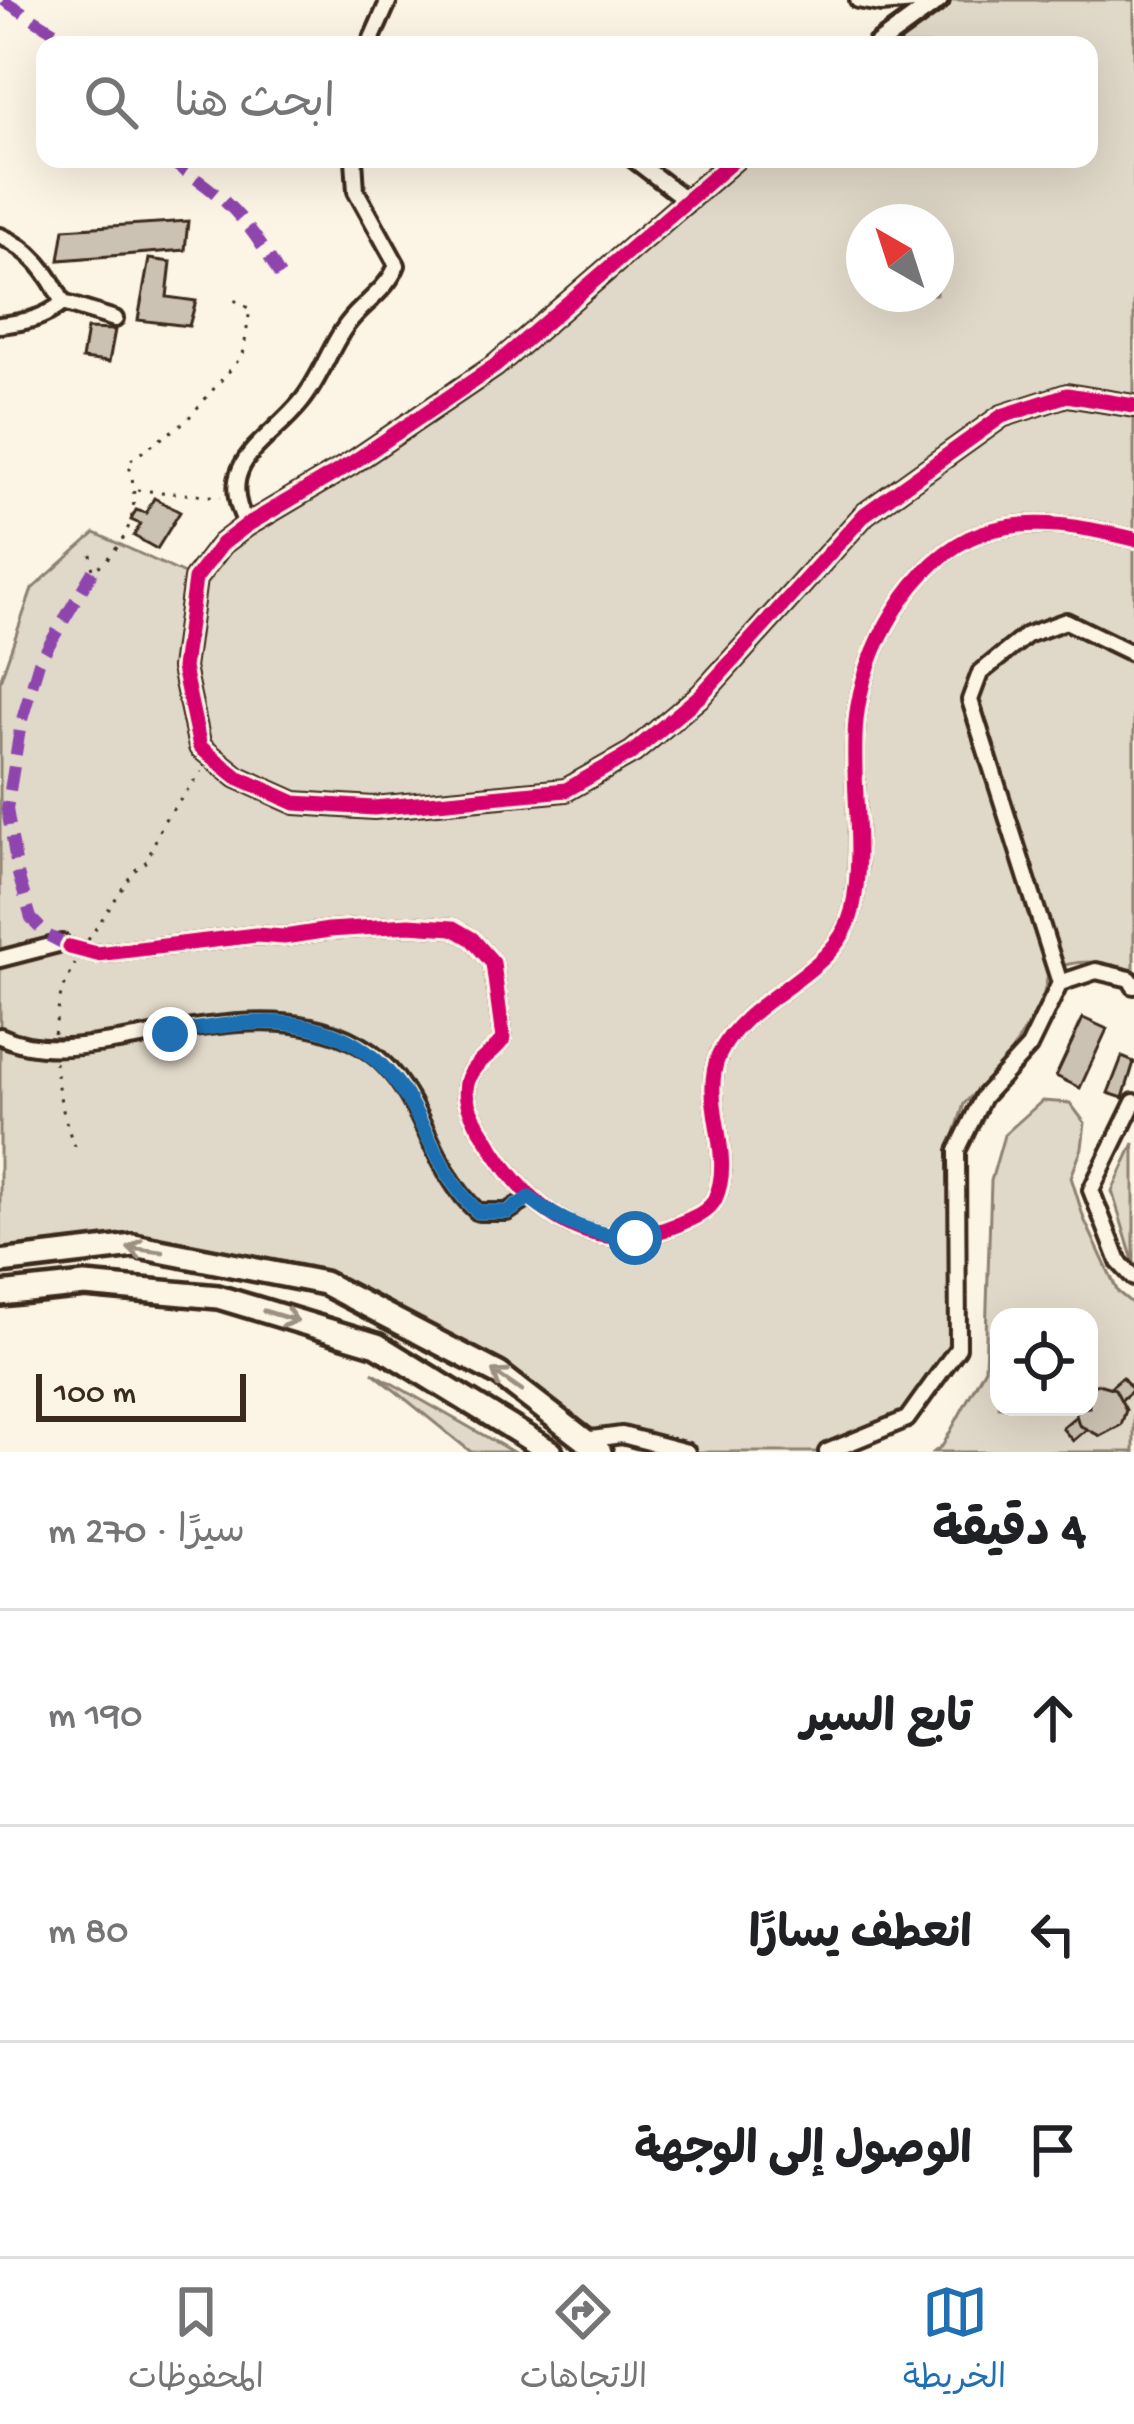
<!DOCTYPE html>
<html lang="ar">
<head>
<meta charset="utf-8">
<style>
	:root { --surface:#fff; --page:#f2f2f2; --text:#202124; --muted:#757577; --line:#e0e0e0; --accent:#1f6fb2 }
	body { margin:0; font-family:"Gochi Hand","Playpen Sans Arabic",sans-serif; background:var(--page); color:var(--text); direction:rtl }
	.controls { position:absolute; right:36px; bottom:36px; display:grid; overflow:hidden; border-radius:24px; box-shadow:0 12px 48px #0002 }
	.controls button { width:108px; height:108px; display:grid; place-items:center; padding:0; border:0; border-bottom:3px solid var(--line); background:var(--surface); color:var(--text); font:60px sans-serif }
	.compass { position:absolute; left:846px; top:204px; width:108px; height:108px; border-radius:50%; background:var(--surface); box-shadow:0 12px 48px #0002; rotate:321deg }
	.scale { position:absolute; left:36px; bottom:30px; width:210px; box-sizing:border-box; padding-left:12px; border:6px solid #3b2a1e; border-top:0; font-size:33px; line-height:42px; white-space:nowrap; color:#3b2a1e; -webkit-text-stroke:9px #fcf5e5; paint-order:stroke }
	.stop { position:absolute; width:36px; height:36px; margin:-27px; border:9px solid #1f6fb2; border-radius:50%; background:#fff }
	.stop.end { background:#1f6fb2; border-color:#fff; box-shadow:0 3px 12px #0008 }
	.list { margin:0; padding:0; list-style:none }
	h2 { display:flex; justify-content:space-between; align-items:center; height:156px; margin:0; padding:0 48px; font-size:51px }
	h2 small { font-size:39px; font-weight:400; color:var(--muted) }
	.list li { display:grid; grid-template-columns:78px 1fr auto; gap:36px; align-items:center; box-sizing:border-box; height:216px; padding:0 48px; border-top:3px solid var(--line) }
	.list b { display:block; font-size:45px; white-space:nowrap }
	.list em { font-size:39px; font-style:normal; color:var(--muted) }
	.icon { flex:none; width:66px; height:66px; fill:none; stroke:currentColor; stroke-width:2; stroke-linecap:round; stroke-linejoin:round }
	.map { position:relative; flex:none; width:1134px; height:1452px; overflow:hidden; direction:ltr }
	.search { position:absolute; background:var(--surface); box-shadow:0 12px 48px #0002; left:36px; right:36px; top:36px; height:132px; display:flex; align-items:center; gap:30px; box-sizing:border-box; padding:0 42px; border-radius:24px; color:var(--muted); font-size:45px }
	.sheet { height:804px; background:var(--surface) }
	nav { display:flex; justify-content:space-around; align-items:center; box-sizing:border-box; height:168px; border-top:3px solid var(--line); background:var(--surface); font-size:33px; color:var(--muted) }
	nav a { display:grid; justify-items:center; gap:6px }
	nav .on { color:var(--accent) }
	.map>svg:first-child { display:block }
	.green { fill:#e0d8c8; stroke:#8e8173; stroke-width:3; fill-rule:evenodd }
	.building { fill:#ccc2b3; stroke:#3b2a1e; stroke-width:3 }
	.lines { fill:none; stroke-linecap:round; stroke-linejoin:round }
	.minor-casing { stroke:#3b2a1e; stroke-width:22 }
	.tertiary-casing { stroke:#3b2a1e; stroke-width:26 }
	.primary-casing { stroke:#3b2a1e; stroke-width:30 }
	.path { stroke:#3b2a1e; stroke-width:3; stroke-dasharray:3 9; stroke-linecap:butt }
	.minor { stroke:#fcf5e5; stroke-width:14 }
	.tertiary { stroke:#fcf5e5; stroke-width:16 }
	.primary { stroke:#fcf5e5; stroke-width:21 }
	.quiet { stroke:#8e44ad; stroke-width:12; stroke-dasharray:24 12; stroke-linecap:butt }
	.cycleway-casing { stroke:#fcf5e5; stroke-width:22 }
	.cycleway { stroke:#d6006c; stroke-width:15 }
	.oneway { stroke:#9c9082 }
	.route { stroke:#1f6fb2; stroke-width:15 }
</style>
</head>
<body>
<div class="map">
<svg width="1134" height="1452" viewBox="0 0 1134 1452">
	<rect width="100%" height="100%" fill="#fcf5e5"/>
	<filter id="ink" filterUnits="userSpaceOnUse"><feTurbulence type="fractalNoise" baseFrequency=".00833" numOctaves="2"/><feDisplacementMap in="SourceGraphic" scale="24" xChannelSelector="R" yChannelSelector="G"/><feConvolveMatrix kernelMatrix="1 2 1 2 8 2 1 2 1" color-interpolation-filters="sRGB"/></filter>
	<g filter="url(#ink)">
		<g class="green">
			<path d="M 939,0 L 1134,0 L 1134,970 C 1103,961 1080,958 1049,970 L 1042,1002 L 1009,1056 L 964,1104 L 950,1149 L 958,1348 L 907,1419 L 827,1452 L 687,1452 L 622,1435 L 584,1440 L 475,1362 L 324,1283 L 134,1246 L 0,1262 L 0,681 L 32,589 L 95,533 L 195,579 L 222,544 L 495,366 L 735,159 L 1089,159 L 1089,45 L 877,45 ZM 864,222 L 936,222 L 936,294 L 864,294 Z"/>
			<path d="M 1042,1101 L 1070,1103 L 1085,1123 L 1082,1148 L 1071,1177 L 1084,1219 L 1118,1292 L 1134,1305 L 1134,1452 L 934,1452 L 943,1445 L 985,1368 L 991,1181 L 1004,1135 ZM 999,1317 L 1089,1317 L 1089,1407 L 999,1407 Z"/>
			<path d="M 1134,1143 L 1134,1264 L 1112,1191 Z"/>
			<path d="M 372,1372 L 513,1452 L 471,1452 Z"/>
		</g>
		<g class="building">
			<path d="M 188,221 L 185,250 L 59,260 L 64,229 Z"/>
			<path d="M 149,259 L 171,262 L 167,297 L 196,301 L 189,326 L 138,320 Z"/>
			<path d="M 87,329 L 115,330 L 109,362 L 82,359 Z"/>
			<path d="M 154,498 L 180,512 L 157,549 L 134,536 L 140,524 L 131,520 L 136,510 L 146,513 Z"/>
			<path d="M 1083,1018 L 1107,1029 L 1080,1088 L 1056,1076 Z"/>
			<path d="M 1122,1057 L 1134,1062 L 1123,1098 L 1108,1093 Z"/>
			<path d="M 1122,1377 L 1133,1390 L 1073,1441 L 1062,1428 Z"/>
			<path d="M 1098,1384 L 1115,1389 L 1126,1410 L 1121,1425 L 1100,1436 L 1079,1425 L 1074,1408 L 1089,1407 L 1089,1387 Z"/>
		</g>
		<g class="lines">
			<defs>
				<g id="minor">
					<path d="M 858,0 L 881,4 L 926,0"/>
					<path d="M 369,45 L 389,0"/>
					<path d="M 633,159 L 689,202"/>
					<path d="M 0,236 C 31,249 49,273 63,303 L 115,319"/>
					<path d="M 0,325 C 25,322 43,319 63,303"/>
					<path d="M 247,525 C 213,463 267,444 301,402 C 323,376 331,340 355,315 C 370,299 389,286 397,265 L 356,191 L 354,159"/>
					<path d="M 70,947 L 97,954 L 256,935 L 284,937 L 329,930 L 409,925 L 453,928 L 472,939 L 493,963 L 503,1039 C 493,1054 474,1062 468,1079 C 461,1100 475,1121 486,1138 C 529,1211 591,1262 679,1224 C 692,1218 708,1213 715,1199 C 736,1154 699,1101 719,1055 C 747,994 836,977 852,911 C 866,850 850,783 856,721 C 862,651 912,558 982,533 C 1031,516 1085,527 1134,539"/>
					<path d="M 0,959 L 62,943"/>
					<path d="M 1060,983 L 970,700 L 980,673 L 1027,635 L 1066,621 L 1134,654"/>
					<path d="M 0,1036 C 38,1054 78,1047 118,1041 C 197,1028 299,1001 370,1052 C 423,1090 429,1169 478,1212 L 507,1212 L 529,1198"/>
					<path d="M 1134,1102 L 1091,1190 L 1119,1262 L 1134,1278"/>
					<path d="M 584,1440 L 622,1435 L 687,1452"/>
					<path d="M 827,1452 L 907,1419 L 958,1348 L 957,1151 L 983,1097 L 1029,1047 L 1060,983 L 1096,971 L 1130,979 L 1134,986"/>
				</g>
				<g id="tertiary">
					<path d="M 877,45 L 939,0"/>
					<path d="M 735,159 L 495,366 L 352,463 L 247,525 L 222,544 L 195,579 L 183,668 L 200,747 L 237,777 L 295,803 L 374,808 L 566,790 L 633,752 L 701,695 L 865,514 L 1002,416 L 1067,395 L 1134,406"/>
				</g>
				<g id="primary">
					<path d="M 0,1262 L 134,1246 L 324,1283 L 499,1374 L 600,1452"/>
					<path d="M 0,1294 L 85,1285 L 218,1297 L 377,1345 L 551,1452"/>
				</g>
			</defs>
			<use href="#minor" class="minor-casing"/>
			<use href="#tertiary" class="tertiary-casing"/>
			<use href="#primary" class="primary-casing"/>
			<g class="path">
				<path d="M 137,490 L 221,497"/>
				<path d="M 91,554 L 93,571 C 131,542 142,507 128,462 L 186,421 L 243,355 L 250,309 L 234,300"/>
				<path d="M 88,940 L 134,871 L 147,861 L 163,822 L 202,772"/>
				<path d="M 54,1034 L 61,994 L 75,964"/>
				<path d="M 55,1062 C 56,1084 66,1130 76,1148"/>
			</g>
			<use href="#minor" class="minor"/>
			<use href="#tertiary" class="tertiary"/>
			<use href="#primary" class="primary"/>
			<g class="quiet">
				<path d="M 3,0 L 76,45"/>
				<path d="M 166,159 C 224,195 246,216 280,276"/>
				<path d="M 70,947 L 47,935 L 31,918 L 18,874 L 7,809 L 21,723 L 39,662 L 93,571"/>
			</g>
			<defs>
				<g id="cycleway">
					<path d="M 735,159 L 495,366 L 352,463 L 247,525 L 222,544 L 195,579 L 183,668 L 200,747 L 237,777 L 295,803 L 374,808 L 566,790 L 633,752 L 701,695 L 865,514 L 1002,416 L 1067,395 L 1134,406"/>
					<path d="M 70,947 L 97,954 L 256,935 L 284,937 L 329,930 L 409,925 L 453,928 L 472,939 L 493,963 L 503,1039 C 493,1054 474,1062 468,1079 C 461,1100 475,1121 486,1138 C 529,1211 591,1262 679,1224 C 692,1218 708,1213 715,1199 C 736,1154 699,1101 719,1055 C 747,994 836,977 852,911 C 866,850 850,783 856,721 C 862,651 912,558 982,533 C 1031,516 1085,527 1134,539"/>
				</g>
			</defs>
			<use href="#cycleway" class="cycleway-casing"/>
			<use href="#cycleway" class="cycleway"/>
		</g>
		<defs><path id="oneway-shaft" d="M-6 0H5M1.5-3L5.5 0L1.5 3" fill="none" stroke-width="1.6" stroke-linecap="round" stroke-linejoin="round" transform="scale(3)"/></defs>
		<g class="oneway">
			<use href="#oneway-shaft" transform="translate(145 1250) rotate(-173)"/>
			<use href="#oneway-shaft" transform="translate(281 1316) rotate(17)"/>
			<use href="#oneway-shaft" transform="translate(507 1381) rotate(-145)"/>
		</g>
	</g>
	<g class="lines" filter="url(#ink)">
		<path class="route" d="M 170,1034 C 270,1015 359,1008 414,1110 C 432,1143 449,1186 478,1212 L 508,1212 L 529,1198 C 561,1223 594,1236 635,1238"/>
	</g>
</svg>
<div class="controls">
<button><svg class="icon" aria-label="locate" viewBox="0 0 24 24"><circle cx="12" cy="12" r="6"/><path d="M12 2v4M12 18v4M2 12h4M18 12h4"/></svg></button>
</div>
<svg class="compass" viewBox="-18 -18 36 36"><path d="M0-13l5 13h-10z" fill="#e53935"/><path d="M0 13l5-13h-10z" fill="#757577"/></svg>
<div class="scale">100 m</div>
<div class="stop" style="left:635px;top:1238px"></div>
<div class="stop end" style="left:170px;top:1034px"></div>
<div class="search"><svg class="icon" aria-label="search" viewBox="0 0 24 24"><circle cx="10" cy="10" r="6"/><path d="M15 15l6 6"/></svg>ابحث هنا</div>
</div>
<section class="sheet">
<h2>4 دقيقة<small>سيرًا · 270 m</small></h2>
<ul class="list">
<li><svg class="icon" aria-label="ahead" viewBox="0 0 24 24"><path d="M12 20V5M6 11l6-6 6 6"/></svg><div><b>تابع السير</b></div><em>190 m</em></li>
<li><svg class="icon" aria-label="left" viewBox="0 0 24 24"><path d="M17 20v-9H6M10 6l-5 5 5 5"/></svg><div><b>انعطف يسارًا</b></div><em>80 m</em></li>
<li><svg class="icon" aria-label="arrive" viewBox="0 0 24 24"><path d="M6 21V4h12l-3 4 3 4H6"/></svg><div><b>الوصول إلى الوجهة</b></div></li>
</ul>
</section>
<nav>
<a class="on"><svg class="icon" aria-label="map" viewBox="0 0 24 24"><path d="M3 6l6-2 6 2 6-2v14l-6 2-6-2-6 2zM9 4v14M15 6v14"/></svg>الخريطة</a>
<a><svg class="icon" aria-label="directions" viewBox="0 0 24 24"><path d="M12 3l9 9-9 9-9-9zM9 14v-3h6M13 9l2 2-2 2"/></svg>الاتجاهات</a>
<a><svg class="icon" aria-label="saved" viewBox="0 0 24 24"><path d="M7 4h10v16l-5-4-5 4z"/></svg>المحفوظات</a>
</nav>
</body>
</html>
